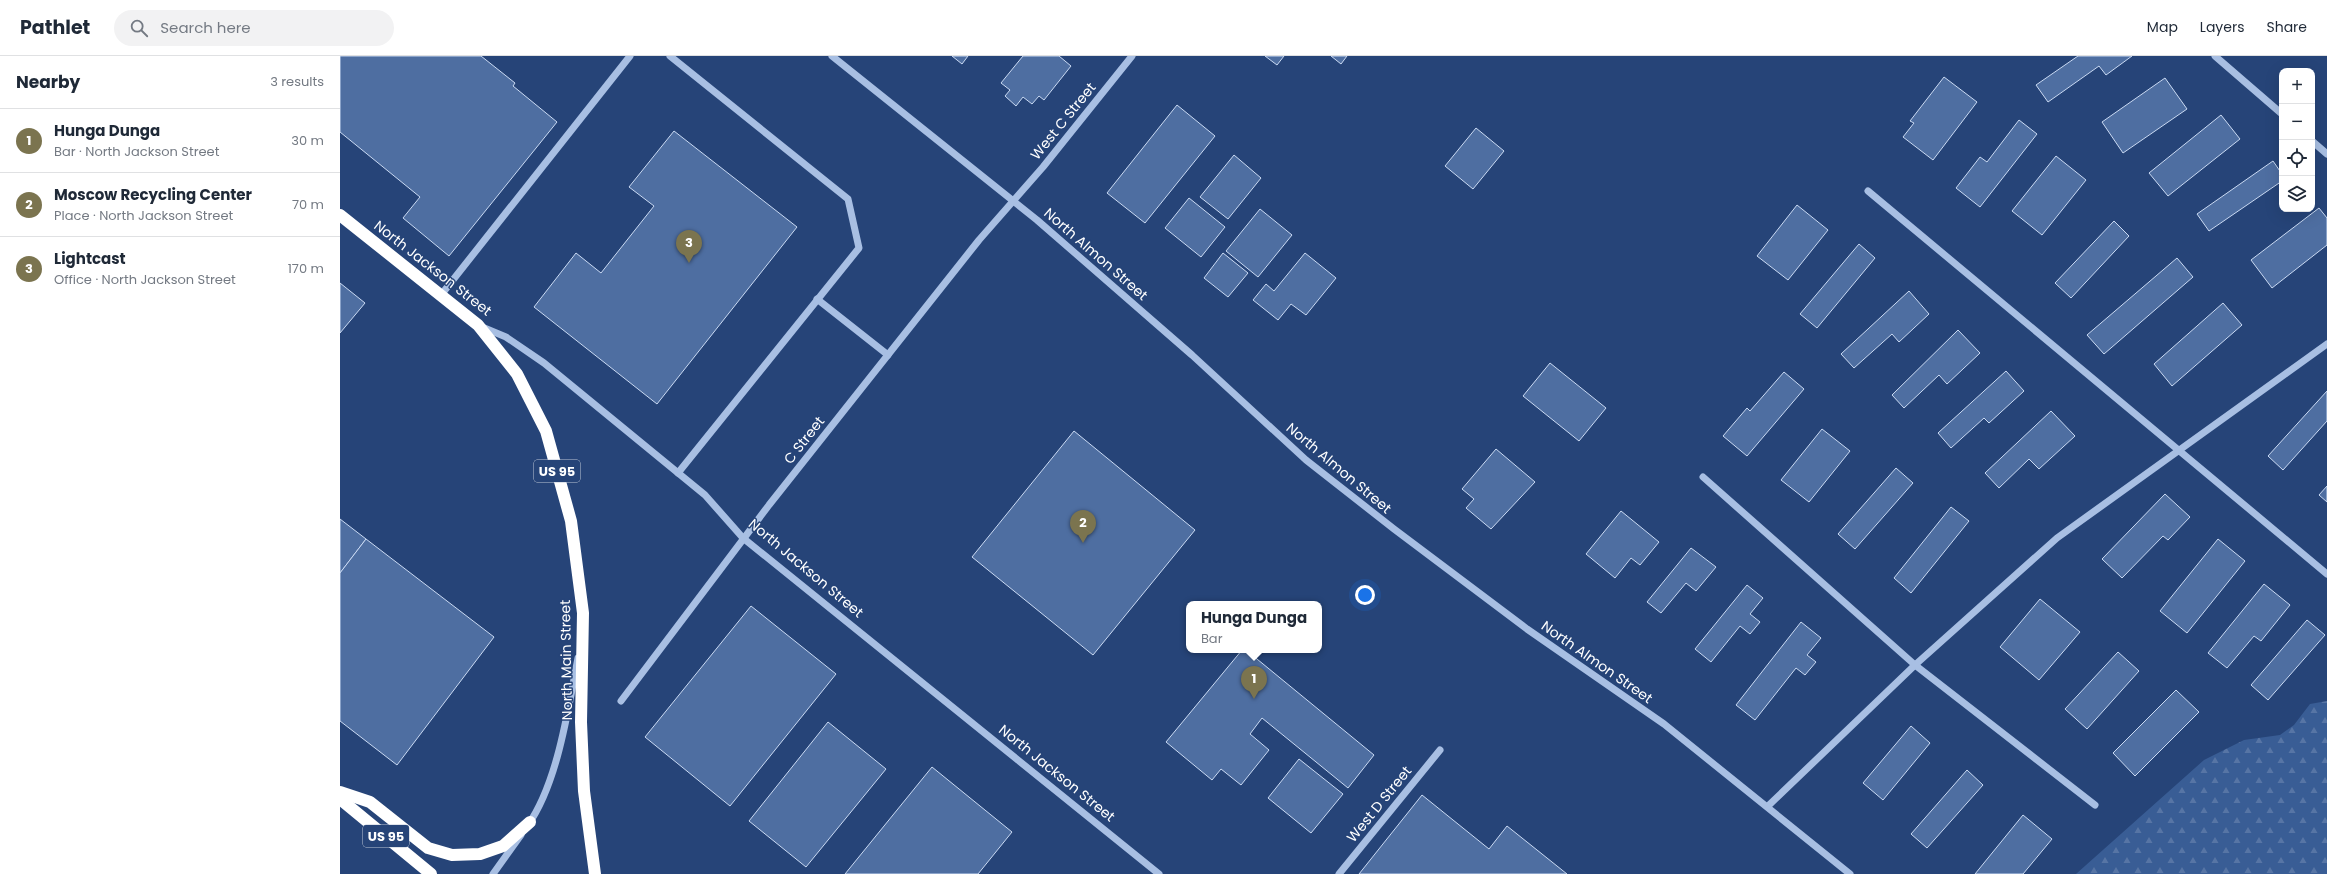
<!DOCTYPE html>
<html lang="en">
<head>
<meta charset="utf-8">
<style>
	:root { --surface:#fff; --page:#f2f2f3; --text:#1f2937; --muted:#747a83; --line:#e0e1e3; --accent:#7b744f }
	body { margin:0; font-family:Poppins,sans-serif; background:var(--page); color:var(--text) }
	.controls { position:absolute; right:12px; top:12px; display:grid; overflow:hidden; border-radius:8px; box-shadow:0 4px 16px #0002 }
	.controls button { width:36px; height:36px; display:grid; place-items:center; padding:0; border:0; border-bottom:1px solid var(--line); background:var(--surface); color:var(--text); font:20px sans-serif }
	.you { position:absolute; left:1025px; top:539px; width:14px; height:14px; margin:-10px; border:3px solid #fff; border-radius:50%; background:#1a73e8; box-shadow:0 0 0 6px #1a73e833 }
	.badge { display:grid; place-items:center; width:26px; height:26px; border-radius:50%; background:var(--accent); color:#fff; font-size:13px; font-weight:700 }
	.pin { position:absolute; translate:-50% -33px; filter:drop-shadow(0 1px 2px #0008) }
	.pin::after { content:''; position:absolute; top:21px; width:14px; height:12px; background:inherit; clip-path:polygon(0 0,100% 0,50% 100%) }
	.popup { position:absolute; left:846px; top:545px; width:136px; height:52px; box-sizing:border-box; display:grid; place-content:center; border-radius:8px; background:var(--surface); filter:drop-shadow(0 1px 3px #0005); font-size:13px; white-space:nowrap; color:var(--muted) }
	.popup b { font-size:15px; color:var(--text) }
	.popup::after { content:''; position:absolute; left:50%; top:100%; margin-left:-8px; border:8px solid transparent; border-top-color:var(--surface) }
	.list { margin:0; padding:0; list-style:none }
	h2 { display:flex; justify-content:space-between; align-items:center; height:52px; margin:0; padding:0 16px; font-size:17px }
	h2 small { font-size:13px; font-weight:400; color:var(--muted) }
	.list li { display:grid; grid-template-columns:26px 1fr auto; gap:12px; align-items:center; box-sizing:border-box; height:64px; padding:0 16px; border-top:1px solid var(--line) }
	.list b { display:block; font-size:15px; white-space:nowrap }
	.list p { margin:0; font-size:13px; white-space:nowrap; color:var(--muted) }
	.list em { font-size:13px; font-style:normal; color:var(--muted) }
	.icon { flex:none; width:22px; height:22px; fill:none; stroke:currentColor; stroke-width:2; stroke-linecap:round; stroke-linejoin:round }
	.map { position:relative; flex:none; width:1987px; height:818px; overflow:hidden }
	header { display:flex; align-items:center; gap:24px; box-sizing:border-box; height:56px; padding:0 20px; background:var(--surface); border-bottom:1px solid var(--line) }
	header strong { font-size:19px }
	nav { display:flex; gap:22px; margin-inline-start:auto; font-size:14px }
	.search { width:280px; height:36px; background:var(--page); display:flex; align-items:center; gap:10px; box-sizing:border-box; padding:0 14px; border-radius:22px; color:var(--muted); font-size:15px }
	main { display:flex }
	aside { flex:1; background:var(--surface) }
	.map>svg:first-child { display:block }
	.forest { fill:url(#forest-firs) }
	.building { fill:#4e6ea1; stroke:#cadaf3 }
	.lines { fill:none; stroke-linecap:round; stroke-linejoin:round }
	.minor { stroke:#a8bfe3; stroke-width:7 }
	.highway { stroke:#fff; stroke-width:12 }
	.labels { text-anchor:middle; dominant-baseline:central; stroke-width:3; stroke-linejoin:round; paint-order:stroke }
	.shield { fill:#264478; stroke:#bec7d6; stroke-width:1 }
	.shield-label { font-size:13px; font-weight:bold; fill:#fff }
	.street-label { font-size:14px; fill:#fff; stroke:#264478 }
</style>
</head>
<body>
<header>
<strong>Pathlet</strong>
<div class="search"><svg class="icon" aria-label="search" viewBox="0 0 24 24"><circle cx="10" cy="10" r="6"/><path d="M15 15l6 6"/></svg>Search here</div>
<nav><a>Map</a><a>Layers</a><a>Share</a></nav>
</header>
<main>
<aside>
<h2>Nearby<small>3 results</small></h2>
<ul class="list">
<li><span class="badge">1</span><div><b>Hunga Dunga</b><p>Bar · North Jackson Street</p></div><em>30 m</em></li>
<li><span class="badge">2</span><div><b>Moscow Recycling Center</b><p>Place · North Jackson Street</p></div><em>70 m</em></li>
<li><span class="badge">3</span><div><b>Lightcast</b><p>Office · North Jackson Street</p></div><em>170 m</em></li>
</ul>
</aside>
<div class="map">
<svg width="1987" height="818" viewBox="0 0 1987 818">
	<defs>
		<pattern id="forest-firs" width="22" height="20" patternUnits="userSpaceOnUse"><rect width="22" height="20" fill="#395d95"/><path d="M5 1l3.5 6h-7zM16 11l3.5 6h-7z" fill="#5775a5"/></pattern>
	</defs>
	<rect width="100%" height="100%" fill="#264478"/>
	<path class="forest" d="M 1987,645 L 1987,818 L 1736,818 L 1864,704 L 1904,684 L 1940,679 L 1954,669 L 1970,648 Z"/>
	<g class="building">
		<path d="M 0,0 L 141,0 L 175,27 L 173,30 L 217,66 L 109,200 L 63,162 L 80,141 L 0,76 Z"/>
		<path d="M 612,0 L 628,0 L 622,8 Z"/>
		<path d="M 683,0 L 719,0 L 731,10 L 704,44 L 699,40 L 692,48 L 683,41 L 676,50 L 665,40 L 670,34 L 661,27 Z"/>
		<path d="M 925,0 L 944,0 L 937,9 Z"/>
		<path d="M 991,0 L 1007,0 L 1001,8 Z"/>
		<path d="M 1738,0 L 1792,0 L 1766,19 L 1759,10 L 1708,46 L 1696,29 Z"/>
		<path d="M 1604,21 L 1637,46 L 1593,104 L 1563,81 L 1574,67 L 1570,65 Z"/>
		<path d="M 1825,22 L 1847,53 L 1783,97 L 1762,66 Z"/>
		<path d="M 837,49 L 875,80 L 805,167 L 767,137 Z"/>
		<path d="M 1881,59 L 1900,83 L 1828,140 L 1809,117 Z"/>
		<path d="M 1679,64 L 1697,78 L 1640,151 L 1616,132 L 1640,101 L 1647,106 Z"/>
		<path d="M 1136,72 L 1164,95 L 1133,133 L 1105,110 Z"/>
		<path d="M 334,75 L 457,171 L 317,348 L 194,251 L 236,197 L 261,217 L 314,150 L 289,131 Z"/>
		<path d="M 894,99 L 921,122 L 888,163 L 860,141 Z"/>
		<path d="M 1716,100 L 1746,124 L 1702,179 L 1672,155 Z"/>
		<path d="M 1933,105 L 1942,118 L 1942,125 L 1869,175 L 1857,158 Z"/>
		<path d="M 849,142 L 885,171 L 861,201 L 825,172 Z"/>
		<path d="M 1457,149 L 1488,174 L 1448,224 L 1417,200 Z"/>
		<path d="M 1979,152 L 1987,162 L 1987,189 L 1932,232 L 1911,204 Z"/>
		<path d="M 920,153 L 952,179 L 918,221 L 886,195 Z"/>
		<path d="M 1774,165 L 1789,180 L 1731,242 L 1715,227 Z"/>
		<path d="M 1519,188 L 1535,202 L 1477,272 L 1460,258 Z"/>
		<path d="M 883,197 L 908,217 L 888,241 L 864,222 Z"/>
		<path d="M 965,197 L 996,222 L 966,259 L 951,248 L 938,264 L 913,244 L 926,228 L 934,235 Z"/>
		<path d="M 1837,202 L 1853,221 L 1764,298 L 1747,279 Z"/>
		<path d="M 0,227 L 25,247 L 0,277 Z"/>
		<path d="M 1569,235 L 1589,258 L 1559,286 L 1552,278 L 1514,312 L 1501,298 Z"/>
		<path d="M 1883,247 L 1902,269 L 1832,330 L 1814,308 Z"/>
		<path d="M 1618,274 L 1640,297 L 1607,328 L 1599,319 L 1564,352 L 1552,339 Z"/>
		<path d="M 1210,307 L 1266,352 L 1239,385 L 1183,340 Z"/>
		<path d="M 1666,315 L 1684,335 L 1649,367 L 1644,362 L 1611,392 L 1598,377 Z"/>
		<path d="M 1444,316 L 1464,333 L 1407,400 L 1383,380 L 1407,352 L 1410,355 Z"/>
		<path d="M 1987,335 L 1987,365 L 1943,414 L 1928,400 Z"/>
		<path d="M 1711,355 L 1735,380 L 1699,413 L 1689,403 L 1659,432 L 1645,417 Z"/>
		<path d="M 1482,373 L 1510,395 L 1469,446 L 1441,424 Z"/>
		<path d="M 734,375 L 855,474 L 753,599 L 632,501 Z"/>
		<path d="M 1156,393 L 1195,426 L 1151,473 L 1126,452 L 1134,443 L 1122,433 Z"/>
		<path d="M 1556,412 L 1573,427 L 1515,493 L 1498,478 Z"/>
		<path d="M 1987,430 L 1987,446 L 1979,439 Z"/>
		<path d="M 1825,438 L 1850,461 L 1828,484 L 1823,480 L 1782,522 L 1762,503 Z"/>
		<path d="M 1611,451 L 1629,465 L 1571,537 L 1554,522 Z"/>
		<path d="M 1281,455 L 1319,486 L 1300,509 L 1291,502 L 1275,522 L 1246,498 Z"/>
		<path d="M 0,463 L 26,483 L 0,517 Z"/>
		<path d="M 26,483 L 154,581 L 57,709 L 0,665 L 0,517 Z"/>
		<path d="M 1878,483 L 1905,505 L 1847,577 L 1820,555 Z"/>
		<path d="M 1351,492 L 1376,511 L 1356,535 L 1346,527 L 1321,557 L 1307,546 Z"/>
		<path d="M 1924,528 L 1950,549 L 1921,585 L 1914,580 L 1887,612 L 1868,597 Z"/>
		<path d="M 1407,529 L 1423,542 L 1410,558 L 1420,566 L 1410,578 L 1400,570 L 1371,606 L 1355,593 Z"/>
		<path d="M 1700,543 L 1740,576 L 1699,624 L 1660,591 Z"/>
		<path d="M 411,550 L 496,618 L 390,750 L 305,681 Z"/>
		<path d="M 1967,564 L 1985,579 L 1928,644 L 1911,629 Z"/>
		<path d="M 1461,566 L 1481,582 L 1467,599 L 1476,606 L 1465,619 L 1456,612 L 1415,664 L 1396,649 Z"/>
		<path d="M 902,594 L 906,594 L 1034,699 L 1008,732 L 922,662 L 910,678 L 929,694 L 901,729 L 881,713 L 872,724 L 826,686 Z"/>
		<path d="M 1778,596 L 1799,615 L 1747,673 L 1725,653 Z"/>
		<path d="M 1836,634 L 1859,656 L 1795,720 L 1773,697 Z"/>
		<path d="M 488,666 L 546,713 L 466,811 L 409,765 Z"/>
		<path d="M 1571,670 L 1590,687 L 1543,744 L 1523,727 Z"/>
		<path d="M 959,703 L 1003,738 L 971,777 L 928,742 Z"/>
		<path d="M 592,711 L 672,776 L 638,818 L 505,818 Z"/>
		<path d="M 1627,714 L 1643,729 L 1587,792 L 1571,778 Z"/>
		<path d="M 1082,739 L 1149,793 L 1167,770 L 1227,818 L 1019,818 Z"/>
		<path d="M 1683,759 L 1712,783 L 1683,818 L 1635,818 Z"/>
	</g>
	<g class="lines">
		<g class="minor">
			<path d="M 330,0 L 508,143 L 519,192 L 338,417"/>
			<path d="M 492,0 L 697,164 L 852,299 L 966,404 L 1054,473 L 1187,573 L 1324,668 L 1510,818"/>
			<path d="M 1875,0 L 1942,58"/>
			<path d="M 1972,85 L 1987,98"/>
			<path d="M 1528,135 L 1987,518"/>
			<path d="M 101,239 L 290,0"/>
			<path d="M 477,243 L 548,299"/>
			<path d="M 142,271 L 166,281 L 204,307 L 365,439 L 403,482 L 819,818"/>
			<path d="M 1363,421 L 1575,609 L 1755,749"/>
			<path d="M 281,645 L 429,449 L 639,184 L 703,111 L 792,0"/>
			<path d="M 1428,750 L 1575,609 L 1717,482 L 1987,288"/>
			<path d="M 188,769 C 218,726 228,653 238,602"/>
			<path d="M 153,818 L 181,779"/>
			<path d="M 999,818 L 1100,694"/>
		</g>
		<g class="highway">
			<path d="M 0,159 L 138,269 L 177,318 L 206,375 L 231,465 L 243,557 L 241,666 L 244,735 L 255,818"/>
			<path d="M 0,736 L 30,746 L 88,792 L 112,799 L 140,798 L 163,790 L 190,766"/>
			<path d="M 0,743 L 91,818"/>
		</g>
	</g>
	<g class="labels">
		<g class="shield">
			<rect x="194" y="404" width="46" height="22" rx="3"/>
			<rect x="23" y="769" width="46" height="22" rx="3"/>
		</g>
		<g class="shield-label">
			<text x="217" y="415">US 95</text>
			<text x="46" y="780">US 95</text>
		</g>
		<g class="street-label">
			<text transform="translate(723 65) rotate(-51)">West C Street</text>
			<text transform="translate(756 198) rotate(41)">North Almon Street</text>
			<text transform="translate(93 212) rotate(38)">North Jackson Street</text>
			<text transform="translate(464 384) rotate(-52)">C Street</text>
			<text transform="translate(999 412) rotate(40)">North Almon Street</text>
			<text transform="translate(466 512) rotate(40)">North Jackson Street</text>
			<text transform="translate(226 604) rotate(-91)">North Main Street</text>
			<text transform="translate(1257 606) rotate(35)">North Almon Street</text>
			<text transform="translate(717 717) rotate(39)">North Jackson Street</text>
			<text transform="translate(1039 748) rotate(-51)">West D Street</text>
		</g>
	</g>
</svg>
<div class="controls">
<button>+</button>
<button>−</button>
<button><svg class="icon" aria-label="locate" viewBox="0 0 24 24"><circle cx="12" cy="12" r="6"/><path d="M12 2v4M12 18v4M2 12h4M18 12h4"/></svg></button>
<button><svg class="icon" aria-label="layers" viewBox="0 0 24 24"><path d="M12 4l9 5-9 5-9-5zM3 14l9 5 9-5"/></svg></button>
</div>
<div class="you"></div>
<div class="pin badge" style="left:914px;top:643px">1</div>
<div class="popup"><b>Hunga Dunga</b>Bar</div>
<div class="pin badge" style="left:743px;top:487px">2</div>
<div class="pin badge" style="left:349px;top:207px">3</div>
</div>
</main>
</body>
</html>
